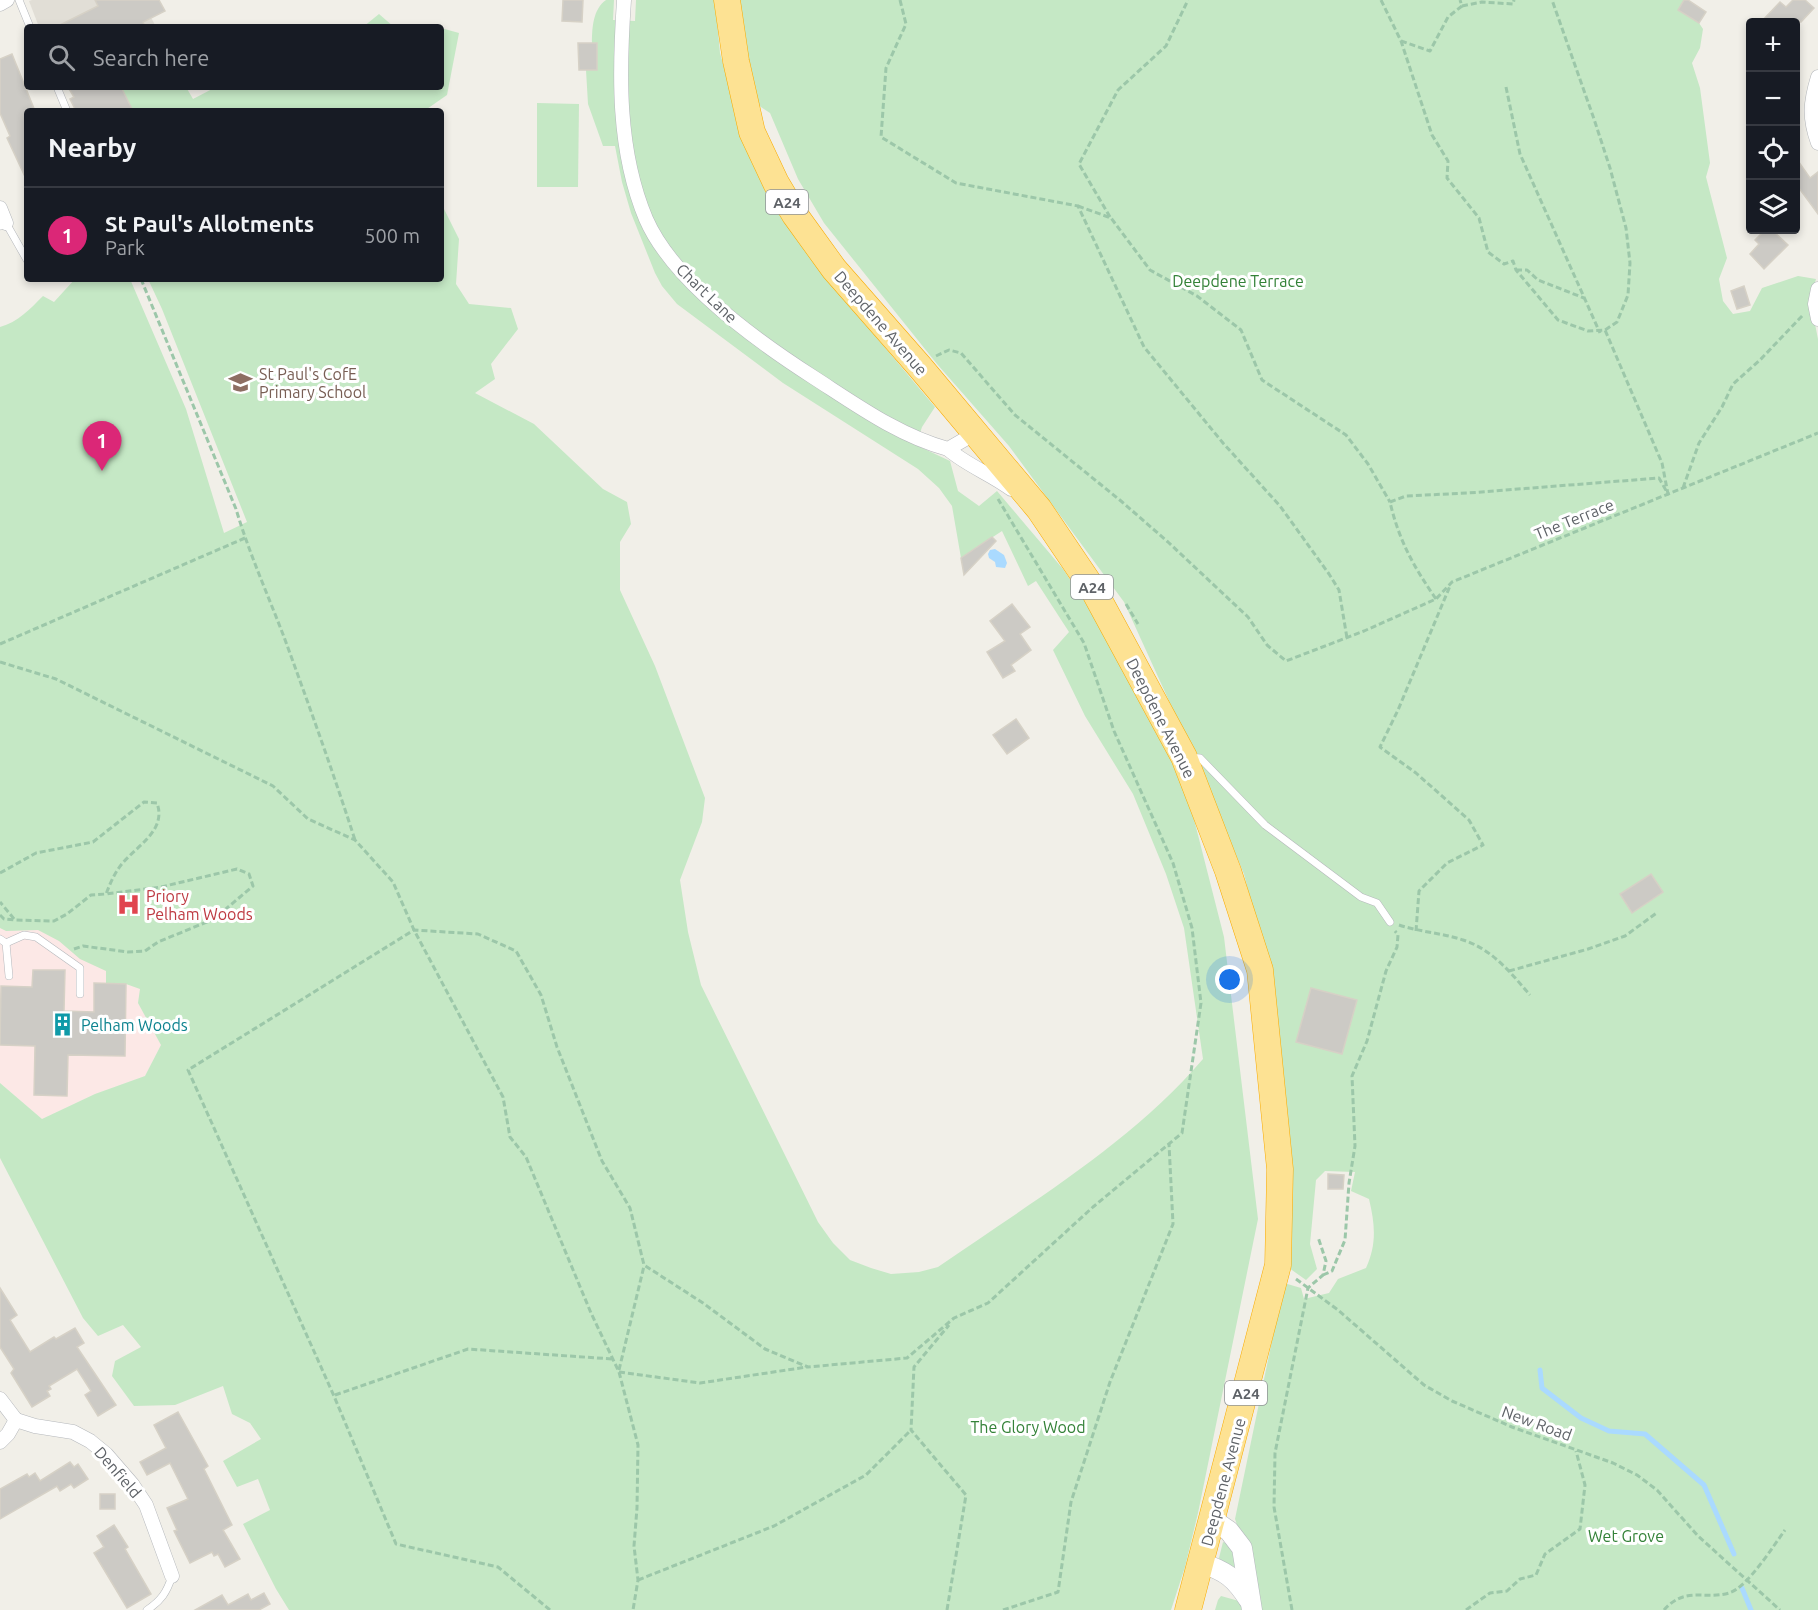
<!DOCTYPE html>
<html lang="en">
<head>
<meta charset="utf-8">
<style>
	:root { --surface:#171b24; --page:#242831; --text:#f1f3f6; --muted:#9ea1a6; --line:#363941; --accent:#db2777 }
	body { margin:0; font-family:Ubuntu,sans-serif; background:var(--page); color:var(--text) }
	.controls { position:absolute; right:18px; top:18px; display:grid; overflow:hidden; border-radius:6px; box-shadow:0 3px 9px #0003 }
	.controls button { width:54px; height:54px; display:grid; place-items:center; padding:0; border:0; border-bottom:2px solid var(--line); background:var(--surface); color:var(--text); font:30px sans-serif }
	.you { position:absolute; left:1230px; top:980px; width:21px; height:21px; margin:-15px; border:4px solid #fff; border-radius:50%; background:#1a73e8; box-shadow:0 0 0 9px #1a73e833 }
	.badge { display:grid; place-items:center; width:39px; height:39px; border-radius:50%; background:var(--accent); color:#fff; font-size:20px; font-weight:700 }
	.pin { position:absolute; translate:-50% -50px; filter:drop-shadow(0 2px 3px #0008) }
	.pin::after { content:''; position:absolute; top:32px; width:21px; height:18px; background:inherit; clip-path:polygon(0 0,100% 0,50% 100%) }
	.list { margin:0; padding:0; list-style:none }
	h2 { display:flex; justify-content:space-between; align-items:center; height:78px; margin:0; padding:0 24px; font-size:26px }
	h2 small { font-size:20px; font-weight:400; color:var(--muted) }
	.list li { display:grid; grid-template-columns:39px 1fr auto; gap:18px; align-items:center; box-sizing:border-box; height:96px; padding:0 24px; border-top:2px solid var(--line) }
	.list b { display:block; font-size:22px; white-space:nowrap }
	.list p { margin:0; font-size:20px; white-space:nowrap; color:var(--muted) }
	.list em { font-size:20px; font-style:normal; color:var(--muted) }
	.icon { flex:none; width:33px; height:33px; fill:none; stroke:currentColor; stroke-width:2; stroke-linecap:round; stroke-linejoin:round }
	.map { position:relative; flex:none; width:1818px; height:1610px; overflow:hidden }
	.search { position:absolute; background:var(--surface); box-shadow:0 3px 9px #0003; left:24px; top:24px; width:420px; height:66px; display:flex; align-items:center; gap:15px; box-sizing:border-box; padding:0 21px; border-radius:6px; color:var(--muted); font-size:22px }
	.panel { position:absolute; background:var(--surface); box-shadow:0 3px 9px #0003; left:24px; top:108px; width:420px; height:174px; border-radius:6px }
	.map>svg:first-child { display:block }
	.education { fill:#e1ded6 }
	.medical { fill:#fce8e6 }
	.green { fill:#c5e8c5 }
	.water { fill:#aadaff }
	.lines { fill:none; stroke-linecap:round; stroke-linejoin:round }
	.stream { stroke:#aadaff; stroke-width:5 }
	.building { fill:#cccac5; stroke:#d6d1c6; stroke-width:1.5 }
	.lane-casing { stroke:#b5b8bc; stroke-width:8 }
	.street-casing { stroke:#b5b8bc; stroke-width:15 }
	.secondary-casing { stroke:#b6babf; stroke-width:21 }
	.highway-casing { stroke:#f9ab00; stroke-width:27 }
	.path { stroke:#9cc7a9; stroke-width:3; stroke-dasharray:6 3; stroke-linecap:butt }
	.lane { stroke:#fff; stroke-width:7 }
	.street { stroke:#fff; stroke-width:14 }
	.secondary { stroke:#fff; stroke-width:20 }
	.highway { stroke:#fde293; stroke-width:26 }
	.labels { text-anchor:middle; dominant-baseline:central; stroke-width:6; stroke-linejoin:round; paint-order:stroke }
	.shield { fill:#fff; stroke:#8f9295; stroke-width:1.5 }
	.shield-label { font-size:15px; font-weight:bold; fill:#5f6368 }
	.park-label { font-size:16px; fill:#348238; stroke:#fff }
	.street-label { font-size:16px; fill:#5f6368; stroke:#fff }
	.education-label { font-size:16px; fill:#785e54; stroke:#fff; text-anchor:start }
	.health-label { font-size:16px; fill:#be3a42; stroke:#fff; text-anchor:start }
	.culture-label { font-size:16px; fill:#0d838f; stroke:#fff; text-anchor:start }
</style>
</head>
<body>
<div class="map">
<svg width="1818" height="1610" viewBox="0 0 1818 1610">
	<rect width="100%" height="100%" fill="#f1efe8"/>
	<path class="education" d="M 32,0 L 142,0 L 156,27 L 39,27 L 29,1 Z"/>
	<path class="medical" d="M 0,679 L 144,963 L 138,1003 L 161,1045 L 145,1076 L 95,1094 L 42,1119 L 0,1083 Z"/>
	<g class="green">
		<path d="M 606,0 L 614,0 L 613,20 L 635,21 L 636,0 L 715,0 L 720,53 L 740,123 L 757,172 L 785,223 L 850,306 L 935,407 L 922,427 L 916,445 L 950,461 L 958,491 L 979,506 L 997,491 L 1063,569 L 1125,661 L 1185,784 L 1224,937 L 1258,1219 L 1198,1513 L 1185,1567 L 1171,1610 L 289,1610 L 276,1589 L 243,1524 L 270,1510 L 258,1479 L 237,1487 L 223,1461 L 261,1439 L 250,1423 L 232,1414 L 223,1386 L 175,1405 L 134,1406 L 112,1376 L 115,1361 L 141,1347 L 123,1325 L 98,1336 L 83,1318 L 0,1158 L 0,1083 L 42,1119 L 95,1094 L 145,1076 L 161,1045 L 138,1003 L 140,989 L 126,984 L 106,983 L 106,971 L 80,959 L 59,941 L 38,930 L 6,931 L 0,928 L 0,327 C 18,322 30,309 43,296 L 54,302 L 75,279 L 130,279 L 186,409 L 224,533 L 247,522 L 162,309 L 148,279 L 441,279 L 441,203 L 459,239 L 456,284 L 469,304 L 511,308 L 518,329 L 491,364 L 495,379 L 475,393 L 534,424 L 603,489 L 627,502 L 631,524 L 620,542 L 620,590 L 655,666 L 705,798 L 702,822 L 680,880 L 688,932 L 701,985 L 818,1222 L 833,1243 L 850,1260 L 871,1268 L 891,1274 L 919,1272 L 938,1267 C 1030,1203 1130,1144 1203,1059 L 1184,928 L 1166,874 L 1133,794 L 1085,716 L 1053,650 L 1069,632 L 1036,581 L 1028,586 L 1002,531 L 961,558 L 952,506 L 939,488 L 918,469 L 783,383 L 677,304 L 662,286 L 655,273 L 631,213 L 622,182 L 615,146 L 603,146 L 588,104 L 586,70 L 597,70 L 597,43 L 592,43 C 592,28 593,9 606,0 Z"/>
		<path d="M 740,0 L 1684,0 L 1678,10 L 1699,23 L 1703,29 L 1700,48 L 1692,63 L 1700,88 L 1710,163 L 1706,177 L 1727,258 L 1719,279 L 1723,301 L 1733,314 L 1750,311 L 1762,288 L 1798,276 L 1816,279 C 1809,300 1814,318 1818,339 L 1818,1610 L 1261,1610 L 1258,1585 L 1235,1519 L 1284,1283 L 1301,1288 L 1304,1299 L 1329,1293 L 1338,1279 L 1366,1268 C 1377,1244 1375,1224 1369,1199 L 1351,1191 L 1355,1172 L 1325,1171 L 1316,1180 L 1310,1244 L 1317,1269 L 1306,1280 L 1282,1263 L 1269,975 L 1244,874 L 1195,758 L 1124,602 L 1009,446 L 937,364 L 824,223 L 798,179 L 770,113 L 758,105 L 741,28 Z"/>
		<path d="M 379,14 L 394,27 L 363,27 Z"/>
		<path d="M 441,28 L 459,33 L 447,95 L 424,111 L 133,111 L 121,87 L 186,87 L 193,99 L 216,87 L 441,87 Z"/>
		<path d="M 537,103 L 579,104 L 578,187 L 537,187 Z"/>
		<path d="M 1223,1542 L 1231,1545 L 1238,1569 L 1220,1561 L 1219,1558 Z"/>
		<path d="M 1221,1596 L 1239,1601 L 1244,1610 L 1215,1610 L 1218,1600 Z"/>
	</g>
	<path class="water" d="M 995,549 L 1004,555 L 1007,563 L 1005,568 L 996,567 L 995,562 L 989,558 L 988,554 L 990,550 Z"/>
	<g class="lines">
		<g class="stream">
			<path d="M 1540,1370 L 1542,1388 L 1581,1418 L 1609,1431 L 1645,1434 L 1704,1485 L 1734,1554"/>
			<path d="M 1742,1588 L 1751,1610"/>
		</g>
	</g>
	<g class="building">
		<path d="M 95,0 L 159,0 L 165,11 L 143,22 L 145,27 L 56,27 L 98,6 Z"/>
		<path d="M 563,0 L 583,0 L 582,22 L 562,21 Z"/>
		<path d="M 1684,0 L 1688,0 L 1706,12 L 1699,23 L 1678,10 Z"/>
		<path d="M 1793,0 L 1805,0 L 1814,8 L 1801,22 L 1761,22 L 1780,2 L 1786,7 Z"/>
		<path d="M 578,43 L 597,43 L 597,70 L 579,70 Z"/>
		<path d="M 12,54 L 35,111 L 27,111 L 27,181 L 7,138 L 10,136 L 0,113 L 0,59 Z"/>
		<path d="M 68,87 L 121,87 L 133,111 L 76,111 L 70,99 L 74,97 Z"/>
		<path d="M 1796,158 L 1810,178 L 1818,172 L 1818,214 L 1796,184 Z"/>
		<path d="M 1765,230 L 1772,230 L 1788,245 L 1764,269 L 1750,254 L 1759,244 L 1755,240 Z"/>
		<path d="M 1744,286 L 1750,305 L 1737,309 L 1731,291 Z"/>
		<path d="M 992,537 L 996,541 L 964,575 L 961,558 Z"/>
		<path d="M 1012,604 L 1030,627 L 1020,634 L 1031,650 L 1011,665 L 1015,671 L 1003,678 L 987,652 L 1005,641 L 990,621 Z"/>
		<path d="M 1016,719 L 1029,738 L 1007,754 L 993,735 Z"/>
		<path d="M 1651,874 L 1663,892 L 1632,913 L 1620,894 Z"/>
		<path d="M 33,970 L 65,970 L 64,1011 L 94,1012 L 94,983 L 126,984 L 125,1056 L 68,1055 L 67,1096 L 34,1095 L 35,1046 L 0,1045 L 1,986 L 32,987 Z"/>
		<path d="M 1311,988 L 1357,1000 L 1342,1054 L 1296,1042 Z"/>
		<path d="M 1328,1174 L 1344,1175 L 1343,1189 L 1328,1189 Z"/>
		<path d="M 0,1288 L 17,1315 L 10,1320 L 30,1352 L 54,1337 L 56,1339 L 75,1328 L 84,1343 L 77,1347 L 116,1405 L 98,1416 L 85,1395 L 91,1391 L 77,1369 L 49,1386 L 51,1389 L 47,1391 L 50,1396 L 32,1407 L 11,1373 L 14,1369 L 0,1347 Z"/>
		<path d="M 178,1412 L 208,1466 L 204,1469 L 232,1525 L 223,1530 L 240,1559 L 225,1567 L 218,1554 L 214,1556 L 212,1552 L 190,1563 L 174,1531 L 177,1530 L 167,1508 L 188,1499 L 170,1463 L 147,1475 L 140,1462 L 166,1448 L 154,1425 Z"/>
		<path d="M 70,1462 L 74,1467 L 78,1464 L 88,1479 L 74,1488 L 71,1484 L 60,1491 L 57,1486 L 0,1519 L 0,1489 L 27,1474 L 29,1477 L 35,1473 L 40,1481 Z"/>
		<rect x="100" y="1494" width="15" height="15"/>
		<path d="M 114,1525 L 128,1547 L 125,1549 L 151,1594 L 127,1608 L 94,1553 L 104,1547 L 97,1536 Z"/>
		<path d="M 264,1593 L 270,1604 L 259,1610 L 195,1610 L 222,1595 L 228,1605 L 248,1594 L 251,1600 Z"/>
	</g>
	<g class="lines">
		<defs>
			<g id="lane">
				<path d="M 19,0 L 30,27"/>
				<path d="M 57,87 L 67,111"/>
				<path d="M 0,226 L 6,223 L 27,260"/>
				<path d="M 1189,757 L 1200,758 L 1265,825 L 1361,897 L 1377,903 L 1390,922"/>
				<path d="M 0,939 L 6,943 L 9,976"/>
				<path d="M 6,943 L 24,935 L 36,937 L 80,968 L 80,994"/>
				<path d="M 147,1610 C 161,1601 167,1592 172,1576"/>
			</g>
			<g id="street">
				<path d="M 624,0 C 619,73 617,150 646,219 C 673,281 757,341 813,377 C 855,404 899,436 948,449 L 974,434"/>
				<path d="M 0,4 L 7,0"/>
				<path d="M 1818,77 C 1810,103 1809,118 1818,143"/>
				<path d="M 0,208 L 6,223"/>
				<path d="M 1818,289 L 1815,304 L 1818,319"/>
				<path d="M 948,449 C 966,465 991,474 1011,489"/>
				<path d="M 0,1399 L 16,1420"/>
				<path d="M 16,1420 L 35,1426 L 73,1432 L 90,1441 L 106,1454 L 132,1484 L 146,1505 L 172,1576"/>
				<path d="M 0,1442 L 8,1434 L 16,1420"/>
			</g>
			<g id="secondary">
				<path d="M 1213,1520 L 1229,1531 L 1242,1548 L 1252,1610"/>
				<path d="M 1201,1563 C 1226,1571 1235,1578 1249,1600"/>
			</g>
			<path id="highway" d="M 727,0 L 736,61 L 752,132 L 776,183 L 795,215 L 834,269 L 920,367 L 1039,509 L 1093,589 L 1184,757 L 1228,871 L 1260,970 L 1280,1169 L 1278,1265 L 1188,1610"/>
		</defs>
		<use href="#lane" class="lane-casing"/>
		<use href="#street" class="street-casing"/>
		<use href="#secondary" class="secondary-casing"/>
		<use href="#highway" class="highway-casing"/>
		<g class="path">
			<path d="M 900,0 L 906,24 L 886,68 L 881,137 L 956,183 L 1078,206 L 1144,347 L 1223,443 L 1280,506 L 1329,574 L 1339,590 L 1347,638"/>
			<path d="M 1381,0 L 1401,41 L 1432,135 L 1448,161 L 1447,178 L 1479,218 L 1488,252 L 1504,264 L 1513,261 L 1516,270 L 1558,320 L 1588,331 L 1605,330 L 1617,322 L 1628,295 L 1630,263 L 1626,228 L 1610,168 L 1594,119 L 1552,0"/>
			<path d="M 1462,6 L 1482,2 L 1513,4 L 1514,0"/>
			<path d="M 1401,41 L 1430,51 L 1448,17 L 1462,6 L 1460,0"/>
			<path d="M 1506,87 L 1520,154 L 1600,333"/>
			<path d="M 1078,206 L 1111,218 L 1150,270 L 1197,296 L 1241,330 L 1262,380 L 1346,435 L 1368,464 L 1390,502"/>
			<path d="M 1110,217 L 1079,164 L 1118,90 L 1166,46 L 1188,0"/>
			<path d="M 1516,270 L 1527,270 L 1538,280 L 1584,298"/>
			<path d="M 141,279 L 236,509 C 249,553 268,595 284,637 C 309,705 333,772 355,840"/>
			<path d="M 936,356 L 949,350 L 961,353 L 1015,415 L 1121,501 L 1168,542 L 1248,617 L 1267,645 L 1286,661 L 1364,631 L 1436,599 L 1452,582 L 1818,433"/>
			<path d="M 1683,488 L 1699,443 L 1722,407 L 1733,384 L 1760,360 L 1803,315"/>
			<path d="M 1436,599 C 1414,567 1399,541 1390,502 L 1406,496 L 1468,493 L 1659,478 L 1668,494 L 1662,463 L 1605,330"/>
			<path d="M 1126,604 L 1138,624"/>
			<path d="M 0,644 L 245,538"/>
			<path d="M 0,662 L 56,679 L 273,786 L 308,819 L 355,840 L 393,882 L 414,930 L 503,1097 L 510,1137 L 526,1157 L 591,1313 L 619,1372 L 638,1445 L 637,1508 L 634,1546 L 638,1580 L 633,1610"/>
			<path d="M 0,873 L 36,853 L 93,842 L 144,802 L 157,803 C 167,831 136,846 121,865 C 114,874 110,884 106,894 L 91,895 L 67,914 L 54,921 L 15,920 L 0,902"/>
			<path d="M 0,915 L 4,919 L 15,920"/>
			<path d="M 1399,925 C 1420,932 1442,933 1463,940 C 1492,949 1511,973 1530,995"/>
			<path d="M 1416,931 L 1419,891 L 1447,863 L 1483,845 L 1469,820 L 1416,773 L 1380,747 L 1398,710 L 1450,586"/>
			<path d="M 74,949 L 83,946 L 128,952 L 145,951 L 158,942 L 214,919 L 253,886 L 249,874 L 237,869 L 161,887 L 106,894"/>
			<path d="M 1509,971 L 1588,949 L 1625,936 L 1658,912"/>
			<path d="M 1323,1275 L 1332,1271 L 1345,1240 L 1349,1183 L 1355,1146 L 1352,1076 L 1367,1041 L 1386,971 L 1397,947 L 1398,935 L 1395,931"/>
			<path d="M 1296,1279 L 1338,1310 L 1424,1385 L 1452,1401 L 1512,1427 L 1613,1463 L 1637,1475 L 1657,1490 L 1698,1536 L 1780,1610"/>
			<path d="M 619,1370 L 644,1266"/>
			<path d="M 619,1372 L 700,1383 L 807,1367"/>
			<path d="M 335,1395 L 468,1349 L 612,1359"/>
			<path d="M 638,1580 L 774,1526 L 866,1475 L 911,1430"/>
			<path d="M 550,1610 L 498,1567 L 396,1544 L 334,1396 L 188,1070 L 414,930 L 478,934 L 516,951 L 541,995 L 557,1047 L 602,1161 L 630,1208 L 644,1265 L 703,1303 L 765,1349 L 808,1367 L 907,1358 L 954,1318 L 988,1303 L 1093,1207 L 1182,1133 L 1201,1003 L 1192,928 L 1173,863 L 1114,731 L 1084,643 L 998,499"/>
			<path d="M 947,1610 L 966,1495 L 911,1430 L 914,1367 L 949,1325"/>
			<path d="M 1003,1610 L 1058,1592 L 1071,1502 L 1110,1382 L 1173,1224 L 1169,1144"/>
			<path d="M 1292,1610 L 1274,1507 L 1275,1453 L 1308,1288 L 1323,1275 L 1326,1261 L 1318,1237"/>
			<path d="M 1466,1610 L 1490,1593 L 1507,1591 L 1520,1579 L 1536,1575 L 1545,1554 L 1580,1529 L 1585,1485 L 1576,1451"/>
			<path d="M 1664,1610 C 1685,1586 1705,1600 1729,1593 C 1747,1588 1774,1545 1785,1530"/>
		</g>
		<use href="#lane" class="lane"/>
		<use href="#street" class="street"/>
		<use href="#secondary" class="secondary"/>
		<use href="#highway" class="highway"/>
	</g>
	<defs>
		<symbol id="school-bare" viewBox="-9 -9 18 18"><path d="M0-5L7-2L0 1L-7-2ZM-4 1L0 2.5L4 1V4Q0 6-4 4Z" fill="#8d6e63" stroke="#fff" stroke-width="2.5" paint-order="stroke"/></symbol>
		<symbol id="hospital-bare" viewBox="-9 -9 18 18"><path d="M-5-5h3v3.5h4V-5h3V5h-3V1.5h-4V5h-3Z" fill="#e0444e" stroke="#fff" stroke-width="2.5" paint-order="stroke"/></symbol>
		<symbol id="building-bare" viewBox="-9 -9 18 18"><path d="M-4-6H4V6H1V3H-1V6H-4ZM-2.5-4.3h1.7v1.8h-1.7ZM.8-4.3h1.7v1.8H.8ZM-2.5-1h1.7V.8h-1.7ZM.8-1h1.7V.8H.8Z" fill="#0f9aa8" stroke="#fff" stroke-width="2.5" paint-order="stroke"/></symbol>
	</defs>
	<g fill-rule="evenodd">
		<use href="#school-bare" x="224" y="366" width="33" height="33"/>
		<use href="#hospital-bare" x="112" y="888" width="33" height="33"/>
		<use href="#building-bare" x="46" y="1008" width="33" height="33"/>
	</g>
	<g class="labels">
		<g class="shield">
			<rect x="766" y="190" width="42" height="24" rx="4.5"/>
			<rect x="1071" y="575" width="42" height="24" rx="4.5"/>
			<rect x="1225" y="1381" width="42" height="24" rx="4.5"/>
		</g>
		<g class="shield-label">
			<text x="787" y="202">A24</text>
			<text x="1092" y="587">A24</text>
			<text x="1246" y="1393">A24</text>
		</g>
		<g class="park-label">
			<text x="1238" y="281">Deepdene Terrace</text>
			<text x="1028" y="1427">The Glory Wood</text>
			<text x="1626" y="1536">Wet Grove</text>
		</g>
		<g class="street-label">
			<text transform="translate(707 293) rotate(44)">Chart Lane</text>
			<text transform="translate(881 323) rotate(49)">Deepdene Avenue</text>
			<text transform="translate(1574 519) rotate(-22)">The Terrace</text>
			<text transform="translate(1161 718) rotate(63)">Deepdene Avenue</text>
			<text transform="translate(1537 1423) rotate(20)">New Road</text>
			<text transform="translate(118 1472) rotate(49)">Denfield</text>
			<text transform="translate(1223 1482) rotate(-75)">Deepdene Avenue</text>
		</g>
		<g class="education-label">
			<text x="259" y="374">St Paul's CofE<tspan x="259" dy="18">Primary School</tspan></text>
		</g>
		<g class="health-label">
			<text x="146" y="896">Priory<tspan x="146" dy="18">Pelham Woods</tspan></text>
		</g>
		<g class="culture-label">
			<text x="81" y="1025">Pelham Woods</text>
		</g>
	</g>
</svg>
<div class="controls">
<button>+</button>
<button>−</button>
<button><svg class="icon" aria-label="locate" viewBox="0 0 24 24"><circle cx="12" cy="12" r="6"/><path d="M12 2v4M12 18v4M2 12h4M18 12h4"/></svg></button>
<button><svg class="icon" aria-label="layers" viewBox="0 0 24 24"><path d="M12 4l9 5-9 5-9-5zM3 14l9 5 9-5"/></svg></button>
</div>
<div class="you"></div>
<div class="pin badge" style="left:102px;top:471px">1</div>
<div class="search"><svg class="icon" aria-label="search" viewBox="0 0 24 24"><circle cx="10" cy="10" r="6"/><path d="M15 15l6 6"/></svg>Search here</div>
<section class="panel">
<h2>Nearby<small></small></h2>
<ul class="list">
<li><span class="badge">1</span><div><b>St Paul's Allotments</b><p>Park</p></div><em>500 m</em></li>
</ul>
</section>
</div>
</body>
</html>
